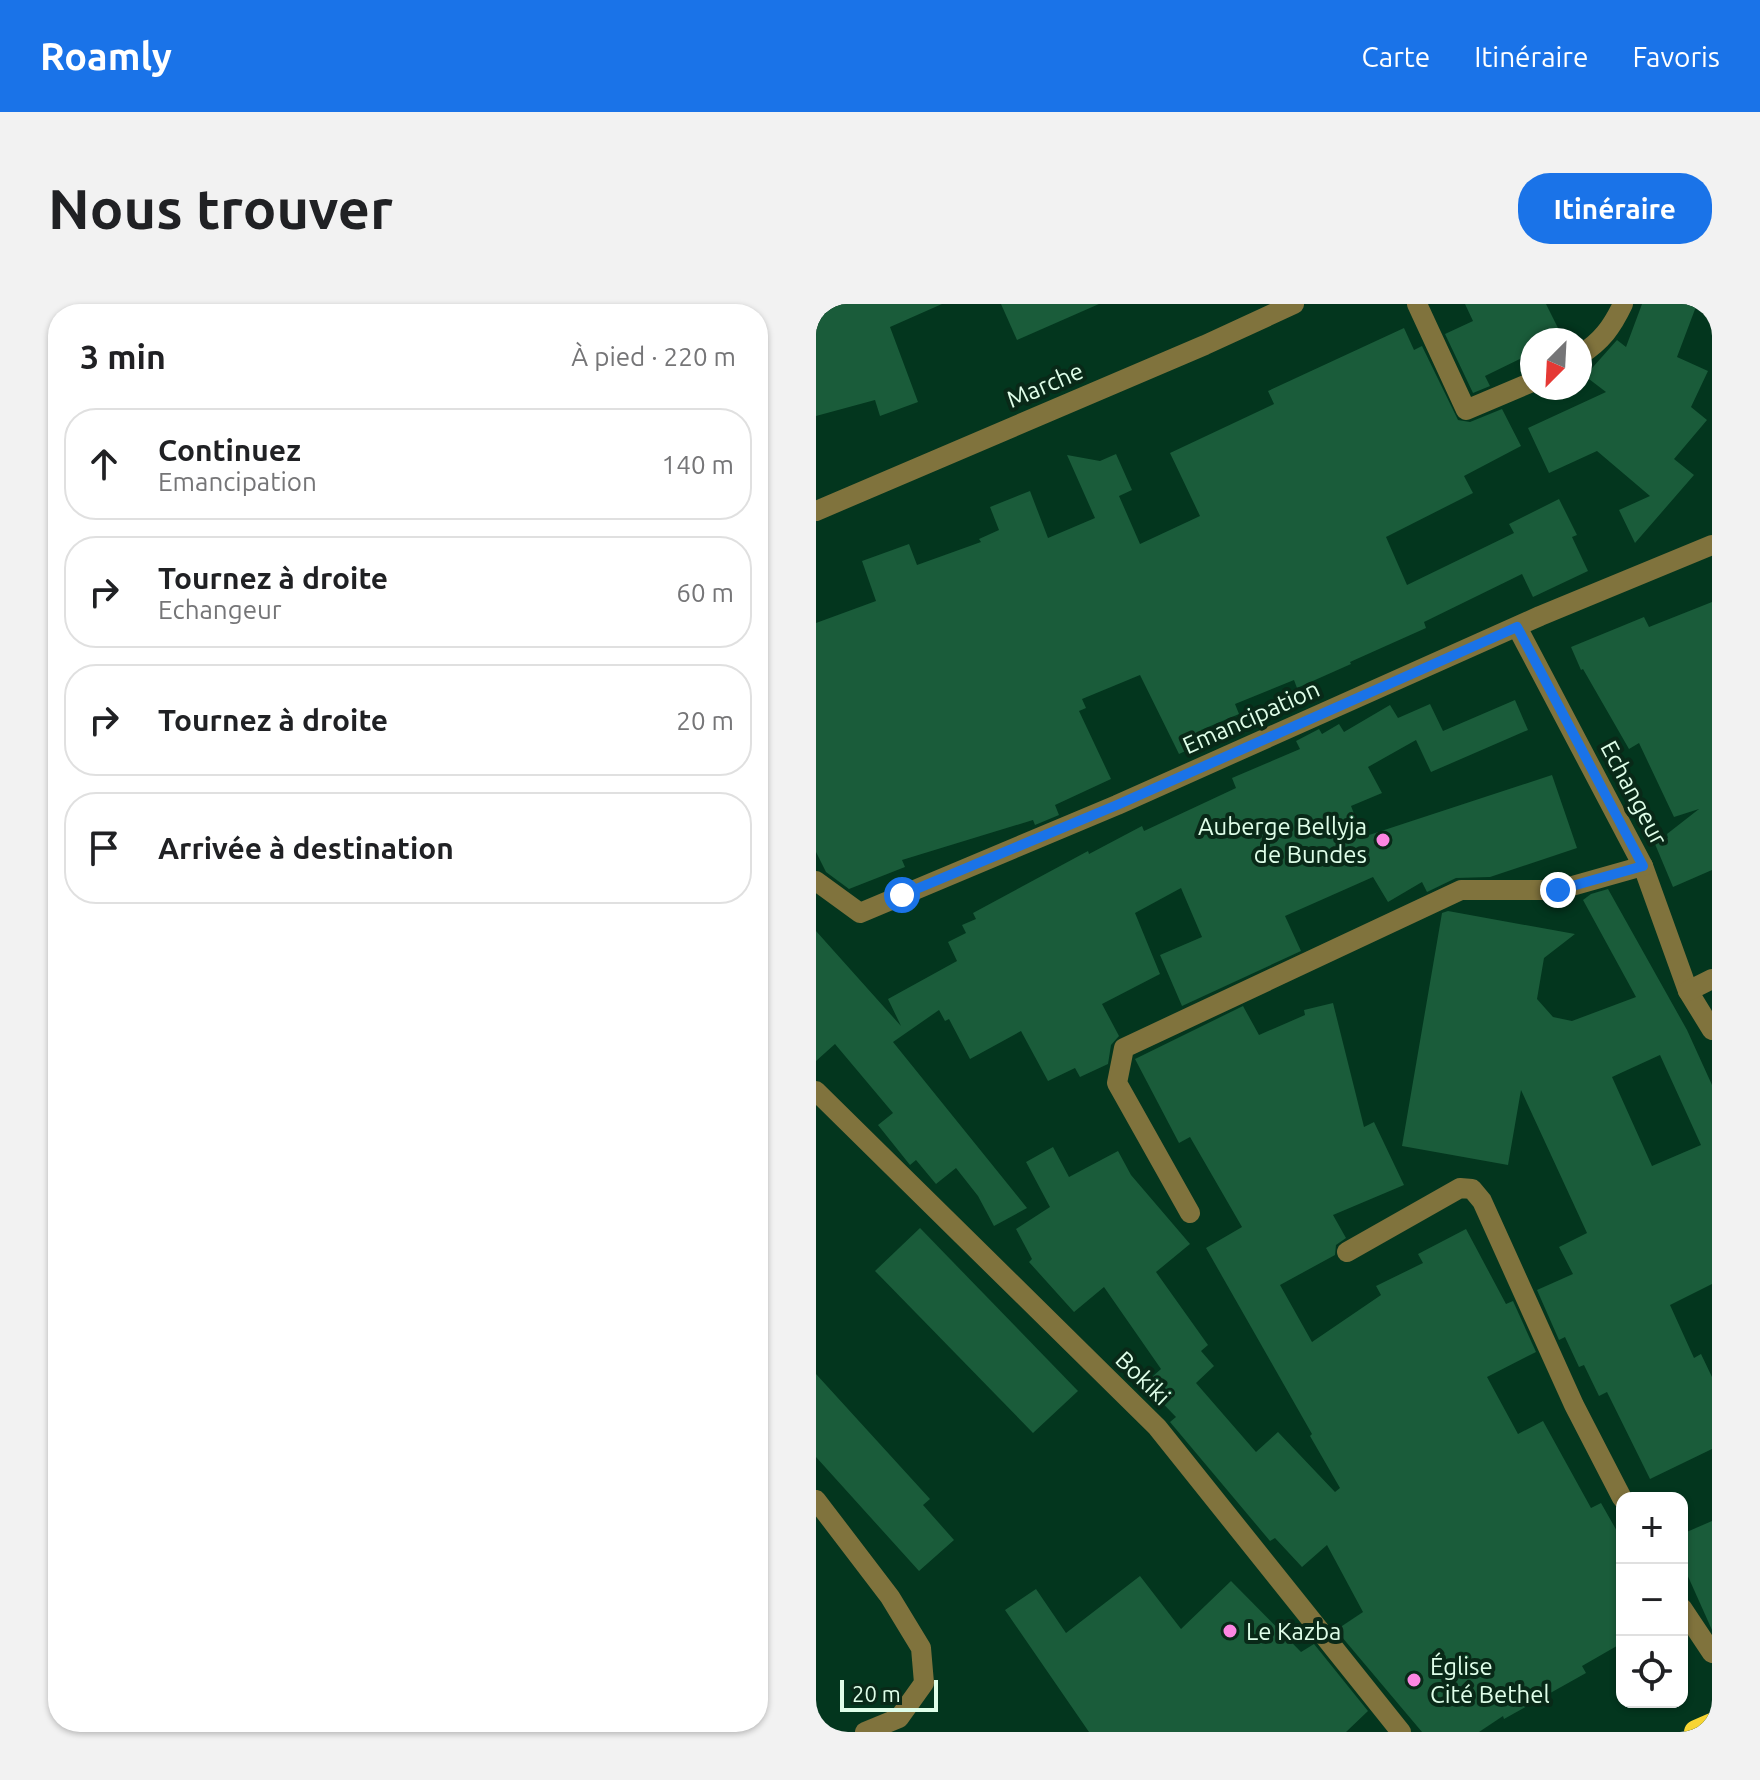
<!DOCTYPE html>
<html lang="fr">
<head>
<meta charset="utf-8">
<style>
	:root { --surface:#fff; --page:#f2f2f2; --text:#202124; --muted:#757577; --line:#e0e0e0; --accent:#1a73e8 }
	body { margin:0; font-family:Ubuntu,sans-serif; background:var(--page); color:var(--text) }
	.controls { position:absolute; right:24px; bottom:24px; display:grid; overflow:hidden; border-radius:16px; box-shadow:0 2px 6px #0004 }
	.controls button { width:72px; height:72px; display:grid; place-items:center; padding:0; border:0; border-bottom:2px solid var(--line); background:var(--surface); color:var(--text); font:40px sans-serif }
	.compass { position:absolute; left:704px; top:24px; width:72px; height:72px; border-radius:50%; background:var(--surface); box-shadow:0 2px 6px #0004; rotate:204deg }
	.scale { position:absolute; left:24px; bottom:20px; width:98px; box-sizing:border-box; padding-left:8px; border:4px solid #dffee9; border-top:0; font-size:22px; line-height:28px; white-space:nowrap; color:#dffee9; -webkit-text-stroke:6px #092918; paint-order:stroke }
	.stop { position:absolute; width:24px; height:24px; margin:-18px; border:6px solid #1a73e8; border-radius:50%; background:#fff }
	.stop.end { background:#1a73e8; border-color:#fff; box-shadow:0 2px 8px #0008 }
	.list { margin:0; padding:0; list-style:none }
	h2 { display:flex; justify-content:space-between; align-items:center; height:104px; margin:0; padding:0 32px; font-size:34px }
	h2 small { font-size:26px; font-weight:400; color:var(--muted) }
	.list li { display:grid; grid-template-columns:52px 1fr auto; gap:24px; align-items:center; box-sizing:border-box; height:112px; margin:0 16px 16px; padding:0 16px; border:2px solid var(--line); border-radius:32px }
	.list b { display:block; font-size:30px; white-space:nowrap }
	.list p { margin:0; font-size:26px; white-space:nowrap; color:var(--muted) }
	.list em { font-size:26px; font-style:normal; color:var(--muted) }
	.icon { flex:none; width:44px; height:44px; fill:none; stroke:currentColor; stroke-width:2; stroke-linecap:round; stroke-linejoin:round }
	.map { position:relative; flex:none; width:896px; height:1428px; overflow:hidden; border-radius:32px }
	header { display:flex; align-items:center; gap:48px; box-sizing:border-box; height:112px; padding:0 40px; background:var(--accent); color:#fff }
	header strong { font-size:38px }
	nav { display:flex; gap:44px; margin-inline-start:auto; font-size:28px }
	.intro { display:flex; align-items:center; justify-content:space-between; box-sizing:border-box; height:192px; padding:0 48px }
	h1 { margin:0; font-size:56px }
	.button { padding:20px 36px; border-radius:32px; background:var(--accent); color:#fff; font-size:28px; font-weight:700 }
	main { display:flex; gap:48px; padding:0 48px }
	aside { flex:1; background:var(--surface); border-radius:32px; box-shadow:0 2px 6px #0004 }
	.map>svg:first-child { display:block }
	.building { fill:#1a5c3a; fill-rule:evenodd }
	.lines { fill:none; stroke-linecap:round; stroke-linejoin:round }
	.minor { stroke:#80733d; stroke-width:20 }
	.highway { stroke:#f7d532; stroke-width:24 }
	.route { stroke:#1a73e8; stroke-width:10 }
	.poi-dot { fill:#fd86e2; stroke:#092918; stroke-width:3 }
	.labels { text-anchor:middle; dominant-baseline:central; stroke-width:8; stroke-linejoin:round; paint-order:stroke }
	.street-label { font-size:24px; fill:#dffee9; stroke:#092918 }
	.poi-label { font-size:24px; fill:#dffee9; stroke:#092918; text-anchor:start }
</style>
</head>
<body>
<header>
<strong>Roamly</strong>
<nav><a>Carte</a><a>Itinéraire</a><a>Favoris</a></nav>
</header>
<div class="intro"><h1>Nous trouver</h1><a class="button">Itinéraire</a></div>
<main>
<aside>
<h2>3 min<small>À pied · 220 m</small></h2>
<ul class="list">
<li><svg class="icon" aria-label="ahead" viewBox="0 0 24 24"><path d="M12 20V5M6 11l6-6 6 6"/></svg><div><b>Continuez</b><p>Emancipation</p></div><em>140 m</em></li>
<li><svg class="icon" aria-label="right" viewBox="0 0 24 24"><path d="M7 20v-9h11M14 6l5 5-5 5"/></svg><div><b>Tournez à droite</b><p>Echangeur</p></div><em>60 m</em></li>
<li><svg class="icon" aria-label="right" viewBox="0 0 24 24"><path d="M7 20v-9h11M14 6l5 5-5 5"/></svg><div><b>Tournez à droite</b></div><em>20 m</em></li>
<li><svg class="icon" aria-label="arrive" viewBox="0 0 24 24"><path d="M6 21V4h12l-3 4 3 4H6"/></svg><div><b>Arrivée à destination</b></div></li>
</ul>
</aside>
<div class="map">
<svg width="896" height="1428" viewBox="0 0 896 1428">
	<rect width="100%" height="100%" fill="#03361e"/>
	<g class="building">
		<path d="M 0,0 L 126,0 L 74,23 L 102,98 L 64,112 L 59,96 L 0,112 Z"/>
		<path d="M 185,0 L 283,0 L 201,36 Z"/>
		<path d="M 649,0 L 730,0 L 748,36 L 716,36 L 716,49 L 669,72 L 674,82 L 657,89 L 629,30 L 657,17 Z"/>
		<path d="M 826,0 L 881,0 L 861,53 L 892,67 L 875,103 L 891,116 L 858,155 L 878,171 L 819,239 L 803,206 L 834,192 L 781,147 L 733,169 L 712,124 L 790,88 L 769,72 L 801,36 L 810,43 Z"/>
		<path d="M 588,24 L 598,46 L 606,42 L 642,116 L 654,118 L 686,105 L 705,142 L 648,172 L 657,189 L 570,233 L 591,281 L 698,229 L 693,220 L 743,195 L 761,231 L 756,233 L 772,267 L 717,293 L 706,270 L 608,318 L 610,324 L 534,358 L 535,360 L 481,384 L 478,376 L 419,400 L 423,410 L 385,426 L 391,437 L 363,450 L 324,371 L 266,395 L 270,404 L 263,407 L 295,475 L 239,501 L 243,511 L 219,521 L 217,516 L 86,556 L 89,563 L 33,585 L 10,568 L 0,548 L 0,319 L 60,297 L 46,257 L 93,240 L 101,261 L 165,238 L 163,235 L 183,226 L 174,203 L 214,187 L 232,234 L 279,214 L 251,151 L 284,157 L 300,150 L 316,186 L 303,192 L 324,240 L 384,212 L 354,149 L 458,100 L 452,87 Z"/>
		<path d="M 896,298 L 896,566 L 857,583 L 839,540 L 852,534 L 851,530 L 883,505 L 858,513 L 823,439 L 813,445 L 767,365 L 765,366 L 755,343 L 828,313 L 833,323 Z"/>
		<path d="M 699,396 L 712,426 L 615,468 L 600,436 L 552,463 L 566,489 L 535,502 L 547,533 L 736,471 L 761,544 L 674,573 L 640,574 L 611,588 L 606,578 L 572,598 L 557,573 L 469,612 L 485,647 L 366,702 L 344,651 L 386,633 L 365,584 L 319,609 L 344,670 L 286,700 L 303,732 L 295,741 L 292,760 L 264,773 L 259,764 L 232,777 L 205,727 L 154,755 L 133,715 L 129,717 L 123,706 L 77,738 L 211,904 L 178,922 L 162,892 L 140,864 L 120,880 L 100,856 L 94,861 L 62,821 L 77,809 L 19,740 L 0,757 L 0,627 L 85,722 L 72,695 L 141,657 L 132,638 L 150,629 L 146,621 L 160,615 L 157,609 L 272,547 L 273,550 L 326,522 L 328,527 L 420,484 L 416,474 L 484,445 L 480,437 L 503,425 L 506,430 L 523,420 L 528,428 L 574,401 L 582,414 L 614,400 L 627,427 Z"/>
		<path d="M 792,585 L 871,726 L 896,781 L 896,980 L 854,1001 L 878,1054 L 885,1050 L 896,1073 L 896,1145 L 834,1175 L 791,1088 L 783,1092 L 768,1061 L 763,1063 L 749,1033 L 743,1036 L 721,986 L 757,970 L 743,943 L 771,929 L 705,786 L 692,861 L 586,842 L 626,609 L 632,607 L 759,630 L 728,654 L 721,695 L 737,713 L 756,717 L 820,693 L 767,596 L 775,590 ZM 844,751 L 885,841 L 836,862 L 796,773 Z"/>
		<path d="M 517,699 L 548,823 L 558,818 L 588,881 L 517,911 L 530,934 L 520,941 L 519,951 L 464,981 L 496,1038 L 565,991 L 560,982 L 607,959 L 602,950 L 650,925 L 690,1000 L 697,997 L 720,1048 L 671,1073 L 702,1130 L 727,1117 L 775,1204 L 785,1199 L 806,1236 L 806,1339 L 766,1362 L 770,1369 L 688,1415 L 687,1412 L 663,1428 L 606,1428 L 520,1326 L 547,1308 L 511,1241 L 486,1263 L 459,1234 L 454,1237 L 354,1118 L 360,1113 L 328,1080 L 345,1065 L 288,983 L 258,1008 L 213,958 L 216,955 L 200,925 L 234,903 L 210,858 L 237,843 L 253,873 L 302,847 L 315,871 L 374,940 L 340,968 L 392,1041 L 385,1047 L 398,1062 L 380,1079 L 440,1148 L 462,1128 L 519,1188 L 524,1184 L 494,1132 L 496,1130 L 390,944 L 426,923 L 374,833 L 363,839 L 319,755 L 427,702 L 443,731 L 489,711 L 488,706 Z"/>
		<path d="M 104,924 L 262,1087 L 217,1129 L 59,967 Z"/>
		<path d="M 0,1070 L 114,1195 L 107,1201 L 138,1236 L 103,1267 L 0,1153 Z"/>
		<path d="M 896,1217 L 896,1326 L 866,1259 L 866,1230 Z"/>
		<path d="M 324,1272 L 365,1325 L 415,1277 L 485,1348 L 498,1340 L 552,1407 L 530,1428 L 273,1428 L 189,1306 L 220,1285 L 250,1329 Z"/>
	</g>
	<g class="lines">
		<g class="minor">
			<path d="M 601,0 L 650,106 L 716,78"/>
			<path d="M 764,51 C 786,37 796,23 807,0"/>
			<path d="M 0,207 L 389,41 L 478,0"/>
			<path d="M 701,323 L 827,562 L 872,687 L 896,726"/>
			<path d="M 0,577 L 44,609 L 301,501 L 724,312 L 896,241"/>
			<path d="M 872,687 L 896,675"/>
			<path d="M 0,787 L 341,1123 L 585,1428"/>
			<path d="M 374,909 L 301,779 L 308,744 L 645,586 L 742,586 L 827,562"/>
			<path d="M 531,948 L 644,884 L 656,885 L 666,897 L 758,1101 L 806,1194"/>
			<path d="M 0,1196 L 74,1293 L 105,1344 L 108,1379 L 83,1414 L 49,1428"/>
			<path d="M 866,1304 L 896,1349"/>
		</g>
		<path class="highway" d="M 880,1428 L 896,1421"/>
	</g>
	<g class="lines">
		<path class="route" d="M 86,591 L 301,501 L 701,323 L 827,562 L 742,586"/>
	</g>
	<g class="poi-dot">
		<circle cx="567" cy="536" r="8"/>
		<circle cx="414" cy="1327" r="8"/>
		<circle cx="598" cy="1376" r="8"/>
	</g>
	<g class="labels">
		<g class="street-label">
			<text transform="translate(229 81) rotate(-23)">Marche</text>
			<text transform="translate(435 413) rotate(-24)">Emancipation</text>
			<text transform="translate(818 489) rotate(62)">Echangeur</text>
			<text transform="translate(327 1074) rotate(44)">Bokiki</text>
		</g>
		<g class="poi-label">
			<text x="551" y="522" text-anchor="end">Auberge Bellyja<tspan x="551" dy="28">de Bundes</tspan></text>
			<text x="430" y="1327">Le Kazba</text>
			<text x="614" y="1362">Église<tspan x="614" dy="28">Cité Bethel</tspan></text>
		</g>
	</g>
</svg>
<div class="controls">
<button>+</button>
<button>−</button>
<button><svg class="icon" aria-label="locate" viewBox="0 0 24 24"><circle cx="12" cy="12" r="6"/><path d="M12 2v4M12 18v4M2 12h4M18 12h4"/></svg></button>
</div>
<svg class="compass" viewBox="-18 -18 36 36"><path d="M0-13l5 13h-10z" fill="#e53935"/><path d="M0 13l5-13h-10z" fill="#757577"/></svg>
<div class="scale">20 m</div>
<div class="stop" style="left:86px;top:591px"></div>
<div class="stop end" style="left:742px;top:586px"></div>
</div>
</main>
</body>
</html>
